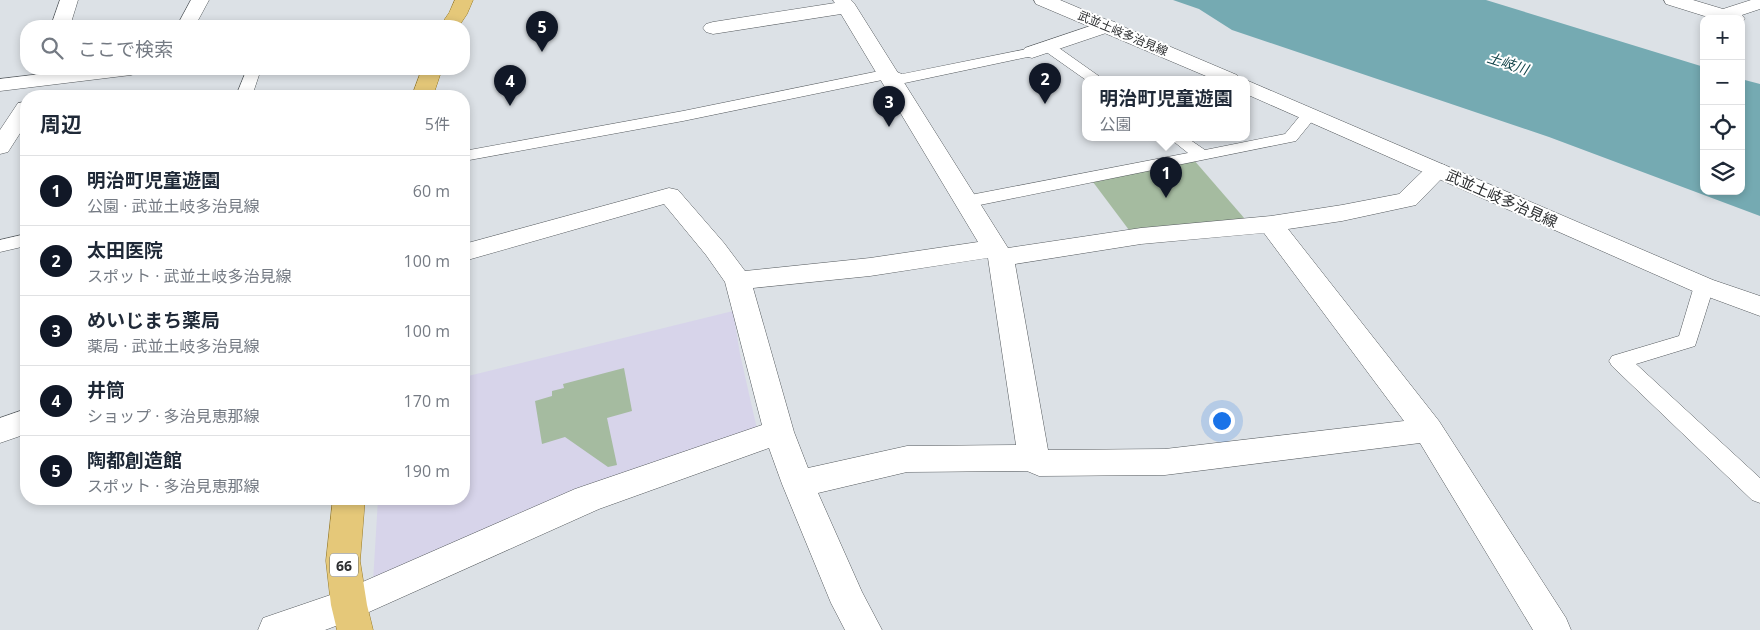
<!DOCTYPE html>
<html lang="ja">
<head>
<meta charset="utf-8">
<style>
	:root { --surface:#fff; --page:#f6f6f7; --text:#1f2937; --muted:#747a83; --line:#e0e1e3; --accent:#111827 }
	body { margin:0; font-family:"Open Sans","Noto Sans JP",sans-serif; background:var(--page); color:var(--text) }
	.controls { position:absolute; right:15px; top:15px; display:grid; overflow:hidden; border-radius:10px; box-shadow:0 2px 8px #0003 }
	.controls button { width:45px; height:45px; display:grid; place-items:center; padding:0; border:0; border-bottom:1px solid var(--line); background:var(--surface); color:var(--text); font:25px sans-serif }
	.you { position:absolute; left:1221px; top:420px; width:18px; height:18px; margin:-12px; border:4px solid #fff; border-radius:50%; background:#1a73e8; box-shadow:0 0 0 8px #1a73e833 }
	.badge { display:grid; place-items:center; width:32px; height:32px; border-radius:50%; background:var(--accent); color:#fff; font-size:16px; font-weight:700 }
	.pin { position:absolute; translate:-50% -41px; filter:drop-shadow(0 1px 2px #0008) }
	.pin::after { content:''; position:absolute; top:26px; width:18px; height:15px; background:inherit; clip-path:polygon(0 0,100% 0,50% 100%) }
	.popup { position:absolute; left:1082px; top:76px; width:168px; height:65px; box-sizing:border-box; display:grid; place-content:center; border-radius:10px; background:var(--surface); filter:drop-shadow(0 1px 4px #0005); font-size:16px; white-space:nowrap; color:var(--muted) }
	.popup b { font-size:19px; color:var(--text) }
	.popup::after { content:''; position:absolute; left:50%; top:100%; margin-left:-10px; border:10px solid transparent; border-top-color:var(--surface) }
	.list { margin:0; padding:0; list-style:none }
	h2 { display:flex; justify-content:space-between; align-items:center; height:65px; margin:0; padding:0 20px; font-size:21px }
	h2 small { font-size:16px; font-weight:400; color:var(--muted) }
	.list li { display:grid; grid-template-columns:32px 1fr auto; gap:15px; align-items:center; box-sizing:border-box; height:70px; padding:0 20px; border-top:1px solid var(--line) }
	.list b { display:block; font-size:19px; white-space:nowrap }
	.list p { margin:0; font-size:16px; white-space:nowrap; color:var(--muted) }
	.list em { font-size:16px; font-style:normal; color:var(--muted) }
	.icon { flex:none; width:28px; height:28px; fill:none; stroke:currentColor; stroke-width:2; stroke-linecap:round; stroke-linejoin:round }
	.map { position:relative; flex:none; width:1760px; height:630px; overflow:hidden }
	.search { position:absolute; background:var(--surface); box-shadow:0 2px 8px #0003; left:20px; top:20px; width:450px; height:55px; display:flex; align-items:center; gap:12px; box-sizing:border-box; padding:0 18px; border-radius:20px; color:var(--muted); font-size:19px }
	.panel { position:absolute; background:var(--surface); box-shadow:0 2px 8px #0003; left:20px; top:90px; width:450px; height:415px; border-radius:20px }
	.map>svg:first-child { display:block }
	.commercial { fill:#d7d4ea }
	.green { fill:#a5bba0 }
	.water { fill:#75aab2 }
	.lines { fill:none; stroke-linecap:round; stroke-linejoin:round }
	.service-casing { stroke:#555a5e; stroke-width:1 }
	.minor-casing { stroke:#555a5e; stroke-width:1 }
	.secondary-casing { stroke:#555a5e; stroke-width:1 }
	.primary-casing { stroke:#997b26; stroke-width:1 }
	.service { fill:#fff; fill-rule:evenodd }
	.minor { fill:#fff; fill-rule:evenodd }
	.secondary { fill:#fff; fill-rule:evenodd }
	.primary { fill:#e5c879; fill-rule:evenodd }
	.labels { text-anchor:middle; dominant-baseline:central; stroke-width:4; stroke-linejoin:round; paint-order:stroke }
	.far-street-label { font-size:12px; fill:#2c2e30; stroke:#fff }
	.far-water-label { font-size:14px; font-style:italic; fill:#0c3f45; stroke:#fff }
	.shield { fill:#fff; stroke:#6b6d6e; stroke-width:1 }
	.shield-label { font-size:14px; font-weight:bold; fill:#2c2e30 }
	.street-label { font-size:15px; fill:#2c2e30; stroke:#fff }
</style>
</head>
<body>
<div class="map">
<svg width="1760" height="630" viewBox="0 0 1760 630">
	<rect width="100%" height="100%" fill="#dce1e6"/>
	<path class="commercial" d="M 733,311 L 740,354 L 757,429 L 373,582 L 378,499 L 464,499 L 464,377 Z"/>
	<g class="green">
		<path d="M 1193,159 L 1245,219 L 1129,230 L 1090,178 Z"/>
		<path d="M 624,368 L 632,411 L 607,418 L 617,465 L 608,467 L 565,437 L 542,444 L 535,401 L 552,396 L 552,391 L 564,388 L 563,384 Z"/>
	</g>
	<path class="water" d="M 1173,0 L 1486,0 L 1704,67 L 1704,191 L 1741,191 L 1741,79 L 1760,84 L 1760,216 L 1549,137 L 1232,30 L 1199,9 Z"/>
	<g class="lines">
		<defs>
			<g id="service">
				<path d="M 1047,42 L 1052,43 L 1103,79 L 1086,80 L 1042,49 L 1040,46 L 1042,43 Z"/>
				<path d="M 1032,48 L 1037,49 L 1039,52 L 1037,55 L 900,84 L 887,79 L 683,121 L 464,161 L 464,151 L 683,111 L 889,69 L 902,74 Z"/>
				<path d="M 247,69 L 261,69 L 252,96 L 236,96 Z"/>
				<path d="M 1310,109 L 1316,111 L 1318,114 L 1296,141 L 965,208 L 959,206 L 956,202 L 959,198 L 965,196 L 1188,153 L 1168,137 L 1186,137 L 1205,150 L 1285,134 L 1304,111 Z"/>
				<path d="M 26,234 L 26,246 L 0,252 L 0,240 Z"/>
				<path d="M 1704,279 L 1711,281 L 1714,286 L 1695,346 L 1636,364 L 1760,478 L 1760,503 L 1752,500 L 1612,366 L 1609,361 L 1612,356 L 1679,336 L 1694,286 L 1697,281 Z"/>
			</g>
			<g id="minor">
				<path d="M 60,0 L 78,0 L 70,26 L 51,26 Z"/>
				<path d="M 191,0 L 209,0 L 195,26 L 177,26 Z"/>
				<path d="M 833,0 L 851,0 L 854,3 L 1008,248 L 1141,228 L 1271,216 L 1342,205 L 1399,194 L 1429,165 L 1437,163 L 1445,165 L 1449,170 L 1445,175 L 1416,205 L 1342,221 L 1288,229 L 1439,421 L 1566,618 L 1571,630 L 1533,630 L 1420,443 L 1165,475 L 1039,476 L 1027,471 L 907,472 L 818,493 L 862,592 L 882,630 L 845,630 L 831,603 L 782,484 L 769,448 L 599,509 L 349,621 L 325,630 L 258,630 L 263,618 L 342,591 L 575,489 L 762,425 L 725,282 L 706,255 L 664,204 L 464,261 L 464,244 L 669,188 L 678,190 L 724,243 L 745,271 L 870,258 L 978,242 L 841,14 L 713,34 L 706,32 L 703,28 L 706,24 L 713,22 L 835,3 ZM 1264,233 L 1404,421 L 1165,449 L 1048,450 L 1015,264 L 1141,244 ZM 988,258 L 1016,445 L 907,446 L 808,468 L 794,432 L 753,288 L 870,276 Z"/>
				<path d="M 1664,0 L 1693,0 L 1723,9 L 1751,0 L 1760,0 L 1760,9 L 1742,15 L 1745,19 L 1741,23 L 1741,19 L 1714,19 L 1666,4 Z"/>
				<path d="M 1108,20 L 1115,22 L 1118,26 L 1115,30 L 1032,58 L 1025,56 L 1022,52 L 1025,48 Z"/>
				<path d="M 82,69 L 141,69 L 138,73 L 131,75 L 0,91 L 0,79 Z"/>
				<path d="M 26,102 L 26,124 L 8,152 L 0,154 L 0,130 L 18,103 Z"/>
				<path d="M 26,409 L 26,434 L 0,443 L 0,418 Z"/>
			</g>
			<g id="secondary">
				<path d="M 1034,0 L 1060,0 L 1237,75 L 1240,79 L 1213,79 L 1036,4 Z"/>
				<path d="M 1246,80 L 1713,280 L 1760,296 L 1760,316 L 1695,292 L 1246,94 Z"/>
			</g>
			<g id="primary">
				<path d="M 455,0 L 473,0 L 467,14 L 459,26 L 440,26 L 449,13 Z"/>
				<path d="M 422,69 L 442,69 L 433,96 L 412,96 Z"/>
				<path d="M 333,499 L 365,499 L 360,561 L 367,605 L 373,630 L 337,630 L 331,605 L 326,561 Z"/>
			</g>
		</defs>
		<use href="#service" class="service-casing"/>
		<use href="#minor" class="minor-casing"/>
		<use href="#secondary" class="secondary-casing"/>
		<use href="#primary" class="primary-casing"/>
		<use href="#service" class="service"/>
		<use href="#minor" class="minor"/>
		<use href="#secondary" class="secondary"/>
		<use href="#primary" class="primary"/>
	</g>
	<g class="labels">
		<g class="far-street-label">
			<text transform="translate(1123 33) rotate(23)">武並土岐多治見線</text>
		</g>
		<g class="far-water-label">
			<text transform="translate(1508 63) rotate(18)">土岐川</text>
		</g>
		<rect class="shield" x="330" y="553.5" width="28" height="23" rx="4"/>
		<g class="shield-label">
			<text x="344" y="565">66</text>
		</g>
		<g class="street-label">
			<text transform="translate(1502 198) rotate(24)">武並土岐多治見線</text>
		</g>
	</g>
</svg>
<div class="controls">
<button>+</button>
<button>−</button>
<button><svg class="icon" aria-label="locate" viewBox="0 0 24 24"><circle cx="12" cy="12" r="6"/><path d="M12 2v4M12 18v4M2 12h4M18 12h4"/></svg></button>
<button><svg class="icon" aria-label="layers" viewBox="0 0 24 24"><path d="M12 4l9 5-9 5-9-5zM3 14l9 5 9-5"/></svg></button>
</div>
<div class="you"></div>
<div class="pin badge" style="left:1166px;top:198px">1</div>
<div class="popup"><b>明治町児童遊園</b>公園</div>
<div class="pin badge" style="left:1045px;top:104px">2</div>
<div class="pin badge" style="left:889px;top:127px">3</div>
<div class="pin badge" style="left:510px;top:106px">4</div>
<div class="pin badge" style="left:542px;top:52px">5</div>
<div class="search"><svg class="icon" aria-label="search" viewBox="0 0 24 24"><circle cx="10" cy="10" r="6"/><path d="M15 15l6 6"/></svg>ここで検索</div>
<section class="panel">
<h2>周辺<small>5件</small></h2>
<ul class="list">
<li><span class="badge">1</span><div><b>明治町児童遊園</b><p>公園 · 武並土岐多治見線</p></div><em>60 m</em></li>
<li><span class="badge">2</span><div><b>太田医院</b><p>スポット · 武並土岐多治見線</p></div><em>100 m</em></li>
<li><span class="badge">3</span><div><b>めいじまち薬局</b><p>薬局 · 武並土岐多治見線</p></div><em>100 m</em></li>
<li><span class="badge">4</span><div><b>井筒</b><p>ショップ · 多治見恵那線</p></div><em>170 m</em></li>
<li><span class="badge">5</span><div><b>陶都創造館</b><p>スポット · 多治見恵那線</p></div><em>190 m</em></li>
</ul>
</section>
</div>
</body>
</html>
